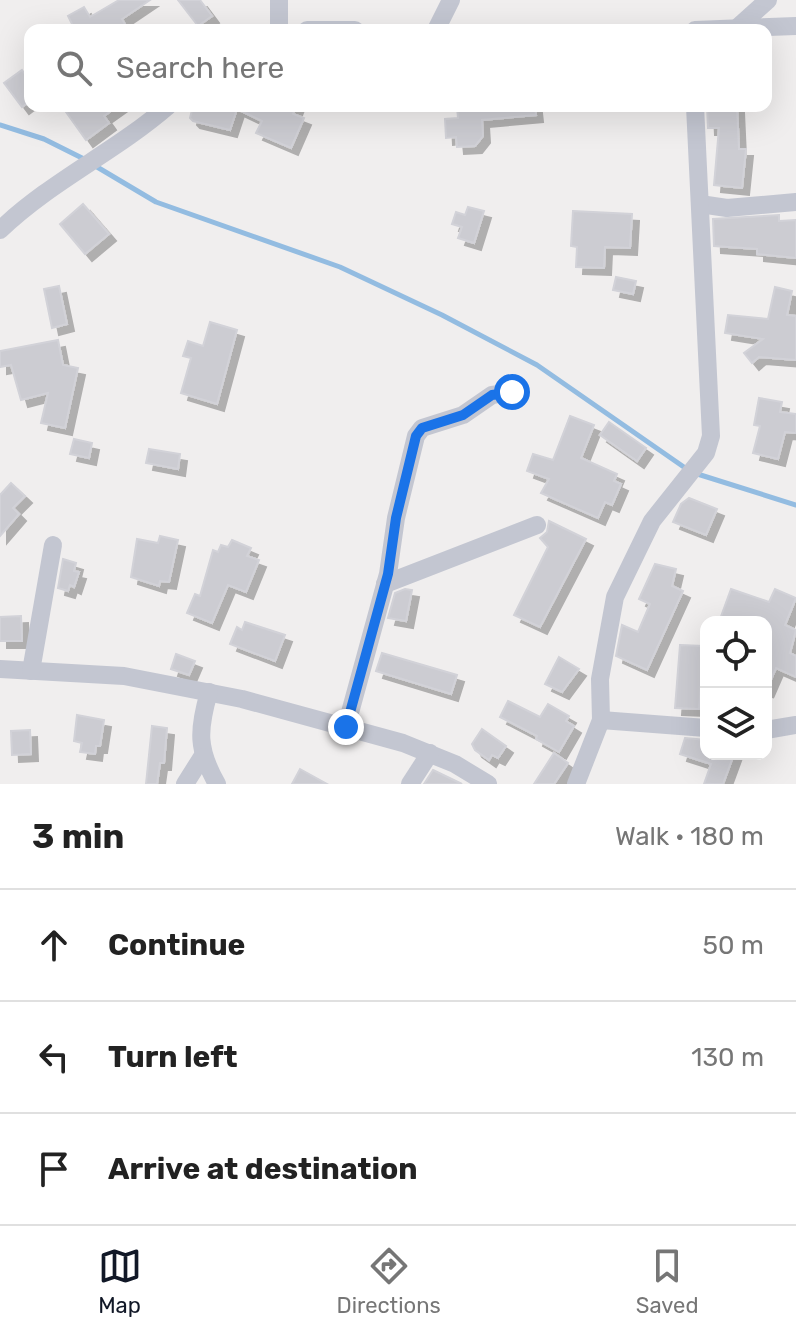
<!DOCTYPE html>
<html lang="en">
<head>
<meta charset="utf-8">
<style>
	:root { --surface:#fff; --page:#f6f6f6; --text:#222; --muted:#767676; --line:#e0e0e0; --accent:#111827 }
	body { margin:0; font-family:Rubik,sans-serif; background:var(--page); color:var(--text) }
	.controls { position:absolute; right:24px; bottom:24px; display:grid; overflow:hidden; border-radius:16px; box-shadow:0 8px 32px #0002 }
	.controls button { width:72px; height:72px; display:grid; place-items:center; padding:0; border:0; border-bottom:2px solid var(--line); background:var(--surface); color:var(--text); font:40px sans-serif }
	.stop { position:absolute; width:24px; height:24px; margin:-18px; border:6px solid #1a73e8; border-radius:50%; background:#fff }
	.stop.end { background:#1a73e8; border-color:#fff; box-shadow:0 2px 8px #0008 }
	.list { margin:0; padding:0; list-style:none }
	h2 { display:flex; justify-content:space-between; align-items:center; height:104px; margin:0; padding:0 32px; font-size:34px }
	h2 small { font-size:26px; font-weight:400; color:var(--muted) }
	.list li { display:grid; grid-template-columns:52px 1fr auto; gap:24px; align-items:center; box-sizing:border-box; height:112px; padding:0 32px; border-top:2px solid var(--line) }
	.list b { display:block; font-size:30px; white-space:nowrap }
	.list em { font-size:26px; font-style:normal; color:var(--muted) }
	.icon { flex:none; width:44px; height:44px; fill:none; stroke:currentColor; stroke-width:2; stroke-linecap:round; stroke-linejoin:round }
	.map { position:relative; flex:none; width:796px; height:784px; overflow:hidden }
	.search { position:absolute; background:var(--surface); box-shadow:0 8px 32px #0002; left:24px; right:24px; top:24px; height:88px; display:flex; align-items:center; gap:20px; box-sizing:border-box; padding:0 28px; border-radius:16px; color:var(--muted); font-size:30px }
	.sheet { height:440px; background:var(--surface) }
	nav { display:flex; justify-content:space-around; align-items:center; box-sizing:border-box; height:112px; border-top:2px solid var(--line); background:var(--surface); font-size:22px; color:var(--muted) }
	nav a { display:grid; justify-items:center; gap:4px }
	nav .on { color:var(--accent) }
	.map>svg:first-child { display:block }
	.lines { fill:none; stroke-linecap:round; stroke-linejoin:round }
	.stream { stroke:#93bce1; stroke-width:5 }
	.building { fill:#ccccd2; stroke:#d2d2d8; stroke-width:2; filter:url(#shadow) }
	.street { stroke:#c3c6d1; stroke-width:18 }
	.route { stroke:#1a73e8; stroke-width:10 }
</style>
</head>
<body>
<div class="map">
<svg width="796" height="784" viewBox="0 0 796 784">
	<defs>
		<filter id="shadow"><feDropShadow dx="7" dy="7" stdDeviation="0" flood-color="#0004"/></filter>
	</defs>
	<rect width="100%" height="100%" fill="#f0eeee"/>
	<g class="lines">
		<g class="stream">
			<path d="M 0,125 L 44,139 L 84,159"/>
			<path d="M 92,164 L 156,202 L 340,267 L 442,315 L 537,365 L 691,472 L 796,505"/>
		</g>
	</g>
	<g class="building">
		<path d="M 119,0 L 150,0 L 122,19 L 128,30 L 66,30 L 73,26 L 68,16 L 84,7 L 90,17 Z"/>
		<path d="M 178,0 L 200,0 L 212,16 L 198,26 Z"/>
		<path d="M 22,70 L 30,81 L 30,101 L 22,107 L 4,83 Z"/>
		<path d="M 74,106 L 118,106 L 104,116 L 109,123 L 86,140 L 66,112 Z"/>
		<path d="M 193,106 L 296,106 L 293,114 L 304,118 L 291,148 L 256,133 L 262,121 L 237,109 L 230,130 L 193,121 L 190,118 Z"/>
		<path d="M 535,106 L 536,115 L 482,120 L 483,136 L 475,146 L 457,147 L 456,137 L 446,138 L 445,119 L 458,118 L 457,107 Z"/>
		<path d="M 707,106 L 737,106 L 739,149 L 746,149 L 742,188 L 714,185 L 719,128 L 708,128 Z"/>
		<path d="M 83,204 L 109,234 L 85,254 L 60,224 Z"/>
		<path d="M 468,207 L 484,211 L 474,243 L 458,238 L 462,227 L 452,224 L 456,212 L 465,215 Z"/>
		<path d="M 573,211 L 632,214 L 630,248 L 605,247 L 604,268 L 576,267 L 577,247 L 571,246 Z"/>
		<path d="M 779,215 L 779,221 L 796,220 L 796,258 L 757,254 L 757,249 L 714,246 L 713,219 Z"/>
		<path d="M 616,277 L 636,281 L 633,294 L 613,290 Z"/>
		<path d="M 59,286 L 67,324 L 52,328 L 44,289 Z"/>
		<path d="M 775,287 L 792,291 L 787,315 L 796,316 L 796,360 L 759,357 L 752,363 L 744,353 L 763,339 L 725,333 L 728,315 L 768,319 Z"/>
		<path d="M 210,322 L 237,330 L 217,404 L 181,393 L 191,358 L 183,356 L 188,341 L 203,346 Z"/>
		<path d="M 58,340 L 63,365 L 78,368 L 65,428 L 41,423 L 48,393 L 21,400 L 11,365 L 0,367 L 0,351 Z"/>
		<path d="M 759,398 L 782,402 L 780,412 L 796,414 L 796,433 L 785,432 L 778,459 L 753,453 L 760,426 L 754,425 Z"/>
		<path d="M 570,416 L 594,425 L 581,458 L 617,474 L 614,481 L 621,484 L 612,505 L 605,502 L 598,518 L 541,493 L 549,479 L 527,471 L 533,454 L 553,460 Z"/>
		<path d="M 609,422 L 646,448 L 637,461 L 600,435 Z"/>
		<path d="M 74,439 L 92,443 L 89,458 L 70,454 Z"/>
		<path d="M 149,449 L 180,454 L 178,469 L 146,463 Z"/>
		<path d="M 11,483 L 25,496 L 13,508 L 19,514 L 0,536 L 0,495 Z"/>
		<path d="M 689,498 L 717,509 L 706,535 L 673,522 L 681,504 Z"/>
		<path d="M 549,521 L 586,539 L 540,627 L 514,615 L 548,547 L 540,538 L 547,532 Z"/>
		<path d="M 160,536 L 178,540 L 169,582 L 160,581 L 159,586 L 131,577 L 137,539 L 158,543 Z"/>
		<path d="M 232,540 L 251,548 L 247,556 L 259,560 L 246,592 L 228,585 L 212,623 L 187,613 L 195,594 L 200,596 L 213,550 L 218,552 L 221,545 L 228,547 Z"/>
		<path d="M 63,559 L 76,563 L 74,571 L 79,572 L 74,587 L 70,585 L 68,591 L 58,588 Z"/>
		<path d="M 655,564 L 676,569 L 672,586 L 683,591 L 647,670 L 616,656 L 622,625 L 638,632 L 650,604 L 639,599 Z"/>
		<path d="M 405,589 L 412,590 L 406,621 L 388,618 L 395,593 Z"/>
		<path d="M 731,589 L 769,602 L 775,589 L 796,598 L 785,625 L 796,630 L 790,653 L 796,656 L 796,677 L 776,668 L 766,691 L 766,622 L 719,622 Z"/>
		<path d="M 21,616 L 22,641 L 0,641 L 0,617 Z"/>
		<path d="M 245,622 L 285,635 L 275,661 L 230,644 L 237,627 L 242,630 Z"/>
		<path d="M 680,645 L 704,646 L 699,709 L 675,708 Z"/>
		<path d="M 382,653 L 457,675 L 451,694 L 376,671 Z"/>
		<path d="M 176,654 L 195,661 L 189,675 L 171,669 Z"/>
		<path d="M 559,657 L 579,669 L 562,692 L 545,684 Z"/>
		<path d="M 508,701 L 540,717 L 548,704 L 569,716 L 566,721 L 574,726 L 559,752 L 536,739 L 537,736 L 500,717 Z"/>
		<path d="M 77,715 L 104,720 L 100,746 L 96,746 L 95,754 L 80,752 L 82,743 L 74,741 Z"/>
		<path d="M 152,726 L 167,728 L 164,763 L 160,763 L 157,784 L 146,784 Z"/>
		<path d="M 482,729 L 506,746 L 498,758 L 492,755 L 489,760 L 475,750 L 472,744 Z"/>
		<path d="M 30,730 L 31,754 L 12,755 L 11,731 Z"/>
		<path d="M 685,738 L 706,740 L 706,754 L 734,754 L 723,784 L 704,784 L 711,764 L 680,754 Z"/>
		<path d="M 554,753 L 568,763 L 554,784 L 534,784 Z"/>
		<path d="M 300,769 L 327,784 L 292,784 Z"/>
		<path d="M 433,770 L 462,784 L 424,784 Z"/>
	</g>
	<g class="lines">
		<g class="street">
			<path d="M 737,28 L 768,0"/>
			<path d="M 279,30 L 279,0"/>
			<path d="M 307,30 L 355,30"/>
			<path d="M 436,30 L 451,0"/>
			<path d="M 695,30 L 796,26"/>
			<path d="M 700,204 L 727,208 L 796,202"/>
			<path d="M 0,230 C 51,181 115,152 168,106"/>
			<path d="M 385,584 L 537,525"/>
			<path d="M 0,669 L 124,676 L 242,699 L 403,743 L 455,764 L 488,784"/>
			<path d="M 31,671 L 53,545"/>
			<path d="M 209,692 C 198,730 197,749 217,784"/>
			<path d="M 601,720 L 706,728"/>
			<path d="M 346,727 L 388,574 L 396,518 L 416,436 L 422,428 L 463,415 L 492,395 L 512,392"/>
			<path d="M 766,730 L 796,725"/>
			<path d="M 185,784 L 202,757"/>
			<path d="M 410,784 L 430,753"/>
			<path d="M 576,784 L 601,720 L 600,679 L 615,597 L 652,521 L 706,453 L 711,436 L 695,106"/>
		</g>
	</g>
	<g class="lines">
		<path class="route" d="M 346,727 L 388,574 L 396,518 L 416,436 L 422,428 L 463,415 L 492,395 L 512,392"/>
	</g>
</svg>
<div class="controls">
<button><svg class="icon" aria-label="locate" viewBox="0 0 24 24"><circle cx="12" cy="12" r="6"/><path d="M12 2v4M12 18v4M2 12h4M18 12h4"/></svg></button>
<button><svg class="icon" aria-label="layers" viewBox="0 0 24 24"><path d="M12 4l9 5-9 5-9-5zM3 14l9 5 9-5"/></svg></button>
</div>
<div class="stop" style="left:512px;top:392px"></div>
<div class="stop end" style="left:346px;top:727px"></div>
<div class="search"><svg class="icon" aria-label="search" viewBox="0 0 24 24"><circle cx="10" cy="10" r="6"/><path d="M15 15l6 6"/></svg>Search here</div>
</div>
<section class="sheet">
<h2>3 min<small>Walk · 180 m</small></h2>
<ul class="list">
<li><svg class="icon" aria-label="ahead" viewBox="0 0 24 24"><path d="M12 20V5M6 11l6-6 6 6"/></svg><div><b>Continue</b></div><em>50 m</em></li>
<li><svg class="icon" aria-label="left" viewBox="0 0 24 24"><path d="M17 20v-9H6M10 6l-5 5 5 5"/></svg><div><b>Turn left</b></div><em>130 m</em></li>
<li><svg class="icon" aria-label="arrive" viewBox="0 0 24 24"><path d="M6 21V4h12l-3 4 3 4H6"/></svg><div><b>Arrive at destination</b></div></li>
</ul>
</section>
<nav>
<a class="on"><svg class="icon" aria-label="map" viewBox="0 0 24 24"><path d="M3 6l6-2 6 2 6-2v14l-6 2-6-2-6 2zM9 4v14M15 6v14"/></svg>Map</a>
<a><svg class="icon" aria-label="directions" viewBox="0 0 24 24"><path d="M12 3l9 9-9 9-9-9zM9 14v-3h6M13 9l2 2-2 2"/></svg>Directions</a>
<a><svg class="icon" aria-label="saved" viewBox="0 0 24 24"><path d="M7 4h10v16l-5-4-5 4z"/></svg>Saved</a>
</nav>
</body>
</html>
